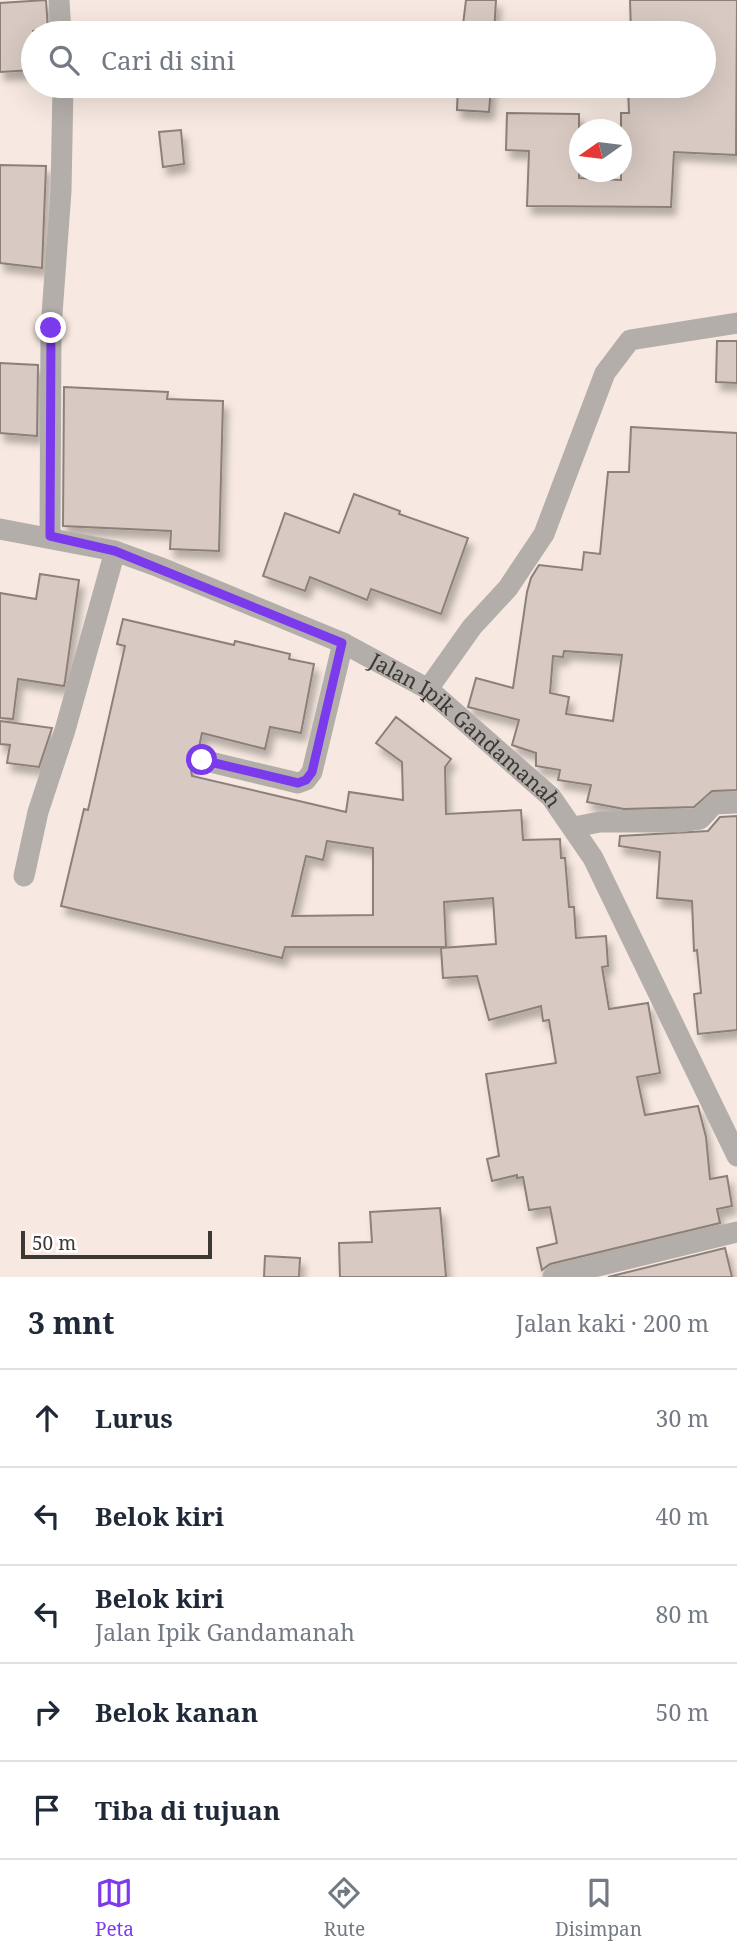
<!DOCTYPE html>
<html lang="id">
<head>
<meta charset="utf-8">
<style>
	:root { --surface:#fff; --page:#f2f2f3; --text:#1f2937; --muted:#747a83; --line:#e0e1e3; --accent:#7c3aed }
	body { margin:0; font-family:"Noto Serif",serif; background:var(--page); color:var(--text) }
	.compass { position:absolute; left:569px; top:119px; width:63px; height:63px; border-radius:50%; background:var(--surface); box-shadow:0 7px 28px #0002; rotate:256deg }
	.scale { position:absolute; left:21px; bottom:18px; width:191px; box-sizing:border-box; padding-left:7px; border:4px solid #3e3835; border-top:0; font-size:19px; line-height:24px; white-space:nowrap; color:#3e3835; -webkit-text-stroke:5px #fff; paint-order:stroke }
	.stop { position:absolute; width:21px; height:21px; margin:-16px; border:5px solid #7c3aed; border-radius:50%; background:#fff }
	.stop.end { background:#7c3aed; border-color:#fff; box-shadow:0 2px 7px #0008 }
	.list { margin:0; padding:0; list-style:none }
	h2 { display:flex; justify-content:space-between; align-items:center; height:91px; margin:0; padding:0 28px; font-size:30px }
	h2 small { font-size:23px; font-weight:400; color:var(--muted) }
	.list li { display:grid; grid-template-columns:46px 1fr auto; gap:21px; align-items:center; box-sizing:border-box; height:98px; padding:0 28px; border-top:2px solid var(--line) }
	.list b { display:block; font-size:26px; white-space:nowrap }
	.list p { margin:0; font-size:23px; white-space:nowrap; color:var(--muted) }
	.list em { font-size:23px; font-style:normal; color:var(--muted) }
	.icon { flex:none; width:38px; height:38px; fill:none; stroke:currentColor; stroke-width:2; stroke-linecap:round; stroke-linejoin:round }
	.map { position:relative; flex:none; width:737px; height:1277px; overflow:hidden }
	.search { position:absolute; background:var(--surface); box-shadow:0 7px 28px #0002; left:21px; right:21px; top:21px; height:77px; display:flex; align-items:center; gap:18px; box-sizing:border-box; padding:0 24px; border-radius:38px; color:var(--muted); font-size:26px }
	.sheet { height:581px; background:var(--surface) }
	nav { display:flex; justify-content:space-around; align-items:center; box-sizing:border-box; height:98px; border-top:2px solid var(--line); background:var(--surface); font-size:19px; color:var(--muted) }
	nav a { display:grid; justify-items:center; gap:4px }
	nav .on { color:var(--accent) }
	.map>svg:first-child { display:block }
	.building { fill:#d8cac3; stroke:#8c8079; stroke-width:2; fill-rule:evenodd; filter:url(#shadow) }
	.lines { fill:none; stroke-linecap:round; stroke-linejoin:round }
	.minor { stroke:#b4aeab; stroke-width:21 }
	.route { stroke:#7c3aed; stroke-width:9 }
	.labels { text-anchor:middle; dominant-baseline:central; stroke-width:5; stroke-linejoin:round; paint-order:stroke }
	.street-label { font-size:21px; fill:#3e3835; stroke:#fff }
</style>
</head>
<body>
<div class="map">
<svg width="737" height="1277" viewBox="0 0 737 1277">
	<defs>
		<filter id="shadow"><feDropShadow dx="4.5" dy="8" stdDeviation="3.5" flood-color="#0004"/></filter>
	</defs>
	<rect width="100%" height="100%" fill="#f7e9e1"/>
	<g class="building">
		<path d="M 46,0 L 48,30 L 33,31 L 33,70 L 0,72 L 0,3 Z"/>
		<path d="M 466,0 L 496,0 L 494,33 L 462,33 Z"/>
		<path d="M 630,0 L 737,0 L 736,155 L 674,152 L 671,207 L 527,206 L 529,151 L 506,150 L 507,113 L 579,114 L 579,178 L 621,180 L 621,113 L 629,113 L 628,86 L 704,86 L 704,33 L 631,33 Z"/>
		<path d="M 458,86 L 491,86 L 489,112 L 457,110 Z"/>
		<path d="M 181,130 L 184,164 L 163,167 L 159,132 Z"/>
		<path d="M 0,165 L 46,166 L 42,268 L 0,263 Z"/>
		<path d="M 717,341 L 737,341 L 737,383 L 716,382 Z"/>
		<path d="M 0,363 L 38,365 L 37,436 L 0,433 Z"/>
		<path d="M 64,387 L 168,392 L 167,399 L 223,401 L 219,551 L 170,549 L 171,531 L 63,526 Z"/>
		<path d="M 631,427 L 737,433 L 737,790 L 712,791 L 694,807 L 624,809 L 587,802 L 591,785 L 558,780 L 560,770 L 536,766 L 536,753 L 512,745 L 519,720 L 468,707 L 476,678 L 513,688 L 527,592 L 531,578 L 539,565 L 582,570 L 584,552 L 600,554 L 608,472 L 629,472 ZM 564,651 L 622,655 L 613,721 L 566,714 L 569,697 L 550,693 L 553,656 L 563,657 Z"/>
		<path d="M 354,494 L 400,511 L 399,514 L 468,538 L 441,614 L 371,589 L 367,600 L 310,577 L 305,591 L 263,576 L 285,513 L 339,533 Z"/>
		<path d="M 40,574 L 79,580 L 65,681 L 64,686 L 18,679 L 13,719 L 0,718 L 0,593 L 36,599 Z"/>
		<path d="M 123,619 L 234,645 L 235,641 L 290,654 L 289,659 L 314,664 L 301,733 L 270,727 L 265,749 L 202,733 L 199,747 L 189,758 L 192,776 L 346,812 L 349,792 L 403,800 L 402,762 L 376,743 L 396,717 L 451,759 L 445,767 L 446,814 L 521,810 L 523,840 L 560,839 L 561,858 L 565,858 L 569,907 L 574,907 L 576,938 L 606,936 L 608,966 L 602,967 L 609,1009 L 648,1003 L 660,1073 L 637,1077 L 645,1115 L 698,1106 L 706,1137 L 710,1179 L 727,1176 L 732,1206 L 717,1209 L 720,1223 L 550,1264 L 542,1270 L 537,1248 L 557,1243 L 550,1207 L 529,1210 L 523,1177 L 517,1178 L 517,1175 L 492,1181 L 487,1159 L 499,1156 L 486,1074 L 556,1063 L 549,1020 L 543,1021 L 541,1006 L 489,1020 L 477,976 L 443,978 L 441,948 L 496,944 L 493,898 L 444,902 L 446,947 L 285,947 L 282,958 L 61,906 L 84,809 L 88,810 L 125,646 L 117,644 ZM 327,841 L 373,848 L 373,915 L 292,916 L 306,856 L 323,860 Z"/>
		<path d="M 0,721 L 52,728 L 39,767 L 7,763 L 10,745 L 0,744 Z"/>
		<path d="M 737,816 L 737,1030 L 698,1034 L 694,994 L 701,993 L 697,950 L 694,951 L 692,901 L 657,898 L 660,852 L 619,846 L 620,836 L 708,831 L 720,817 Z"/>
		<path d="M 440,1208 L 446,1277 L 340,1277 L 339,1243 L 372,1242 L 370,1212 Z"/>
		<path d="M 725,1248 L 732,1277 L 608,1277 Z"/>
		<path d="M 265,1256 L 300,1258 L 299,1277 L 264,1277 Z"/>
	</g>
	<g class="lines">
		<g class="minor">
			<path d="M 59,0 L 61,33"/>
			<path id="s1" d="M 0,529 L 115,551 L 159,567 L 343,643 L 428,689 L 551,797 L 593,858 L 737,1156"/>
			<path d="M 50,536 L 51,328 L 61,191 L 63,86"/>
			<path d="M 428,689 L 472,627 L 508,588 L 544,534 L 605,373 L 630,340 L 737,323"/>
			<path d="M 202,760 L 298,783 L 306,780 L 312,772 L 343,643"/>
			<path d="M 574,827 L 600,822 L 678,822 L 700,819 L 714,804 L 737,803"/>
			<path d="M 24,876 L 38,812 L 65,730 L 115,551"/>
			<path d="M 553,1277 L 737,1232"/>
		</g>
	</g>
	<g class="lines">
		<path class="route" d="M 51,328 L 50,536 L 115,551 L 342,643 L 312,772 L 306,780 L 298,783 L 202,760"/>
	</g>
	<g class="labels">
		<g class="street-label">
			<text stroke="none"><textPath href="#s1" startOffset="514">Jalan Ipik Gandamanah</textPath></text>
		</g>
	</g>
</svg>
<svg class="compass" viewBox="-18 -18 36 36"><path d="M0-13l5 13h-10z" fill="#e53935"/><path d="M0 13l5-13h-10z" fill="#747a83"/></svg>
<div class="scale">50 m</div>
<div class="stop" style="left:202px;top:760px"></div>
<div class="stop end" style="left:51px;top:328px"></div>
<div class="search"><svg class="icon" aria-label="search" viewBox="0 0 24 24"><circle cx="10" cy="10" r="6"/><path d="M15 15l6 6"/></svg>Cari di sini</div>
</div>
<section class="sheet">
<h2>3 mnt<small>Jalan kaki · 200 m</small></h2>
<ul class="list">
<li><svg class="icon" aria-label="ahead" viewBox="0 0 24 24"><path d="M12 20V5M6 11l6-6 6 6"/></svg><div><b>Lurus</b></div><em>30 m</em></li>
<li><svg class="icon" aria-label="left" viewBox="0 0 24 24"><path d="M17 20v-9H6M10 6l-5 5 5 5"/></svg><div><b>Belok kiri</b></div><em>40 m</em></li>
<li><svg class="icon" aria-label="left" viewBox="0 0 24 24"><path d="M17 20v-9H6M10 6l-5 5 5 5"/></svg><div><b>Belok kiri</b><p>Jalan Ipik Gandamanah</p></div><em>80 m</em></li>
<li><svg class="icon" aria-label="right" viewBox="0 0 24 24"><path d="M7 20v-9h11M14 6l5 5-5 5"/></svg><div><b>Belok kanan</b></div><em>50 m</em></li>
<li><svg class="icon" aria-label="arrive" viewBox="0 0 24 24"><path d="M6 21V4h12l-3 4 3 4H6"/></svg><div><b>Tiba di tujuan</b></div></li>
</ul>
</section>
<nav>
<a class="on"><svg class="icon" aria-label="map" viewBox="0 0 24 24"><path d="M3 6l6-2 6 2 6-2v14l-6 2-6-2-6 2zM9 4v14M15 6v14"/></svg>Peta</a>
<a><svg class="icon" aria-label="directions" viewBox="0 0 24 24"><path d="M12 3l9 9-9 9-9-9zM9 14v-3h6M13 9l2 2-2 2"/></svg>Rute</a>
<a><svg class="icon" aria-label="saved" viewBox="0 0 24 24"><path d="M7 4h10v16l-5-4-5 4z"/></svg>Disimpan</a>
</nav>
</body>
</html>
